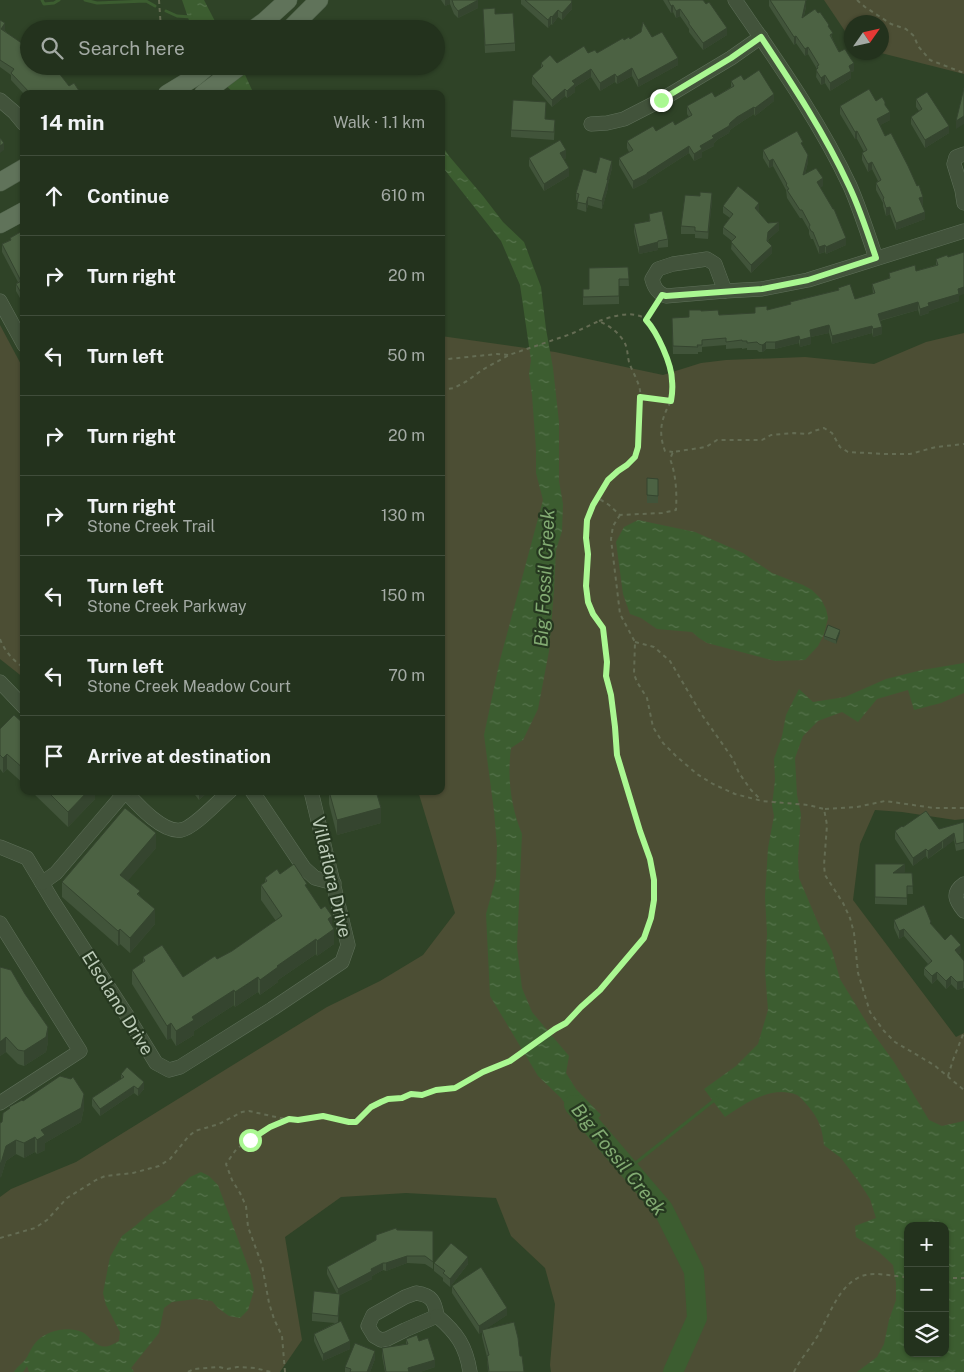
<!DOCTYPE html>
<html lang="en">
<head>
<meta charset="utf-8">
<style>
	:root { --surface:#23321d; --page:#2b3a26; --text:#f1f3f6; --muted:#a3aaa4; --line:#404d3b }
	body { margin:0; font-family:"Public Sans",sans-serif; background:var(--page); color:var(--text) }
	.controls { position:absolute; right:15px; bottom:15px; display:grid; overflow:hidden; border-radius:10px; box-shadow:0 1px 4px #0004 }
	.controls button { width:45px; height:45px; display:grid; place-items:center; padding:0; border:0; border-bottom:1px solid var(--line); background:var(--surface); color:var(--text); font:25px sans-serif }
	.compass { position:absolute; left:844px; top:15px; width:45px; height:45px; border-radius:50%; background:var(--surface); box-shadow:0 1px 4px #0004; rotate:56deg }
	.stop { position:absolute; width:15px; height:15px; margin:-11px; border:4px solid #aaf892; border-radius:50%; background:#fff }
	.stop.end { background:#aaf892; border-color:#fff; box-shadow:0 1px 5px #0008 }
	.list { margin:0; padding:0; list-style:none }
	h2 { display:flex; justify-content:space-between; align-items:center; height:65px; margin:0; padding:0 20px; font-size:21px }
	h2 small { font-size:16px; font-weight:400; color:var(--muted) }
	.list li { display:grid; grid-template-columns:32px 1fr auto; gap:15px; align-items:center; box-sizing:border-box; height:80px; padding:0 20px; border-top:1px solid var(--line) }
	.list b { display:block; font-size:19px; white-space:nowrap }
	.list p { margin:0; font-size:16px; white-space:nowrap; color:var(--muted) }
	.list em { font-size:16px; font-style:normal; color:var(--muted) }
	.icon { flex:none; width:28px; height:28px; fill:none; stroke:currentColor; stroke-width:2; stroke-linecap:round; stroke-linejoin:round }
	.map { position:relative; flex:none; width:964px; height:1372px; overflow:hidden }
	.search { position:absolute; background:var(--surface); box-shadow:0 1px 4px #0004; left:20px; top:20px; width:425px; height:55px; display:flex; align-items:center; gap:12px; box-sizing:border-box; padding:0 18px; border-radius:28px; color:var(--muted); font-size:19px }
	.panel { position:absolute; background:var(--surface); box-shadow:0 1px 4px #0004; left:20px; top:90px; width:425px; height:705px; border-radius:10px }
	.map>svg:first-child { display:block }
	.green { fill:#4c4e34; fill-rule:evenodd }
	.water { fill:url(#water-ripples); fill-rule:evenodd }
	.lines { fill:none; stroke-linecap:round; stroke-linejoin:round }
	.stream { stroke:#3c5d30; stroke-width:3 }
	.river { stroke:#3c5d30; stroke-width:20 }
	.minor-casing { stroke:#5f705a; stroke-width:15 }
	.major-casing { stroke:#4d5f48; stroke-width:19 }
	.path { stroke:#646c53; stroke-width:2; stroke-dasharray:4 4; stroke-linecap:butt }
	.minor { stroke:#42533b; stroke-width:14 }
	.major { stroke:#60735a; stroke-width:18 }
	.wall { fill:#41543a }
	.shaded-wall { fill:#35452f }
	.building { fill:#4c6243; stroke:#35452f }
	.route { stroke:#aaf892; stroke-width:6 }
	.labels { text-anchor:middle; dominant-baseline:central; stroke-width:4.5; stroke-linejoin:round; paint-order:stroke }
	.street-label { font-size:18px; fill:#bdccb9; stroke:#263820 }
	.water-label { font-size:19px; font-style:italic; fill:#82ab72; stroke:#263820 }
</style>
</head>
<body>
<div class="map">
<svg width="964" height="1372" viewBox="0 0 964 1372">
	<defs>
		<pattern id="water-ripples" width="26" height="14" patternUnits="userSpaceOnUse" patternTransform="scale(1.25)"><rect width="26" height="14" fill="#3c5d30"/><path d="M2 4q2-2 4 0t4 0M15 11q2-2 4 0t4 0" fill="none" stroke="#56734c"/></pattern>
	</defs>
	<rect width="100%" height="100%" fill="#2f4327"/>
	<g class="green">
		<path d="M 824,0 L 964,0 L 964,74 L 881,53 L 882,22 L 852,22 L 851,40 Z"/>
		<path d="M 0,325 L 24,370 L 24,678 L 0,659 Z"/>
		<path d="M 964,333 L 964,819 L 955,820 L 902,812 L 875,810 L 860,844 L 853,900 L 956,1037 L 964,1033 L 964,1372 L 551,1372 L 550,1365 L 555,1304 L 545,1268 L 511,1236 L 496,1198 L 406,1193 L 341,1197 L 285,1237 L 302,1340 L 280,1372 L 0,1372 L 0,1197 L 11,1189 L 76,1162 L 327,1007 L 380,981 L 423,955 L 455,913 L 418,791 L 441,791 L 441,336 L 555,352 L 663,375 L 701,363 L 726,360 L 805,357 L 874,364 L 926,342 ZM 908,1226 L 945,1226 L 945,1353 L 908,1353 Z"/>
	</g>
	<g class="water">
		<path d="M 182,0 L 204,0 L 219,29 L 192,29 Z"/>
		<path d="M 202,66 L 241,66 L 252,90 L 256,94 L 235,94 L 222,82 Z"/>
		<path d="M 441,144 L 449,156 L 483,196 L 503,222 L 524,242 L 541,287 L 546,329 L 553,368 L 559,422 L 559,481 L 563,504 L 562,531 L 556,550 L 554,591 L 549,651 L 538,709 L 523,740 L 511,748 C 507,778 511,807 522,834 L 517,947 L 522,988 L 532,1012 L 569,1056 L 566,1073 L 576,1089 L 601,1115 L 586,1132 L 561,1098 L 538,1076 L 490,996 L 486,914 L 496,878 L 497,846 L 494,811 L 484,735 L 500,660 L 543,500 L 536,473 L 536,449 L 532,395 L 529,374 L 531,360 L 520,285 L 501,241 L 441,165 Z"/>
		<path d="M 638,520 L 695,532 L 743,553 L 772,573 L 803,585 L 812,590 L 821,599 L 826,609 L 828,618 L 824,634 L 818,646 L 805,660 L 775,661 L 707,643 L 699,638 L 692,632 L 657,629 L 641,618 L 630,614 L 623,594 L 616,542 L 624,527 Z"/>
		<path d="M 964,663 L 964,693 L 941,703 L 914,710 L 908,690 L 877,699 L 858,722 L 842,712 L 818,721 L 803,736 L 795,758 L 797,795 L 801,814 L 798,858 L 799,878 L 821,930 L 832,951 L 840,979 L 873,1033 L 894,1062 L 929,1120 L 942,1126 L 964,1121 L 964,1372 L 857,1372 L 877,1357 L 884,1344 L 889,1320 L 896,1300 L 896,1283 L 893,1265 L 879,1252 L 856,1237 L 855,1226 L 876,1218 L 870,1199 L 859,1182 L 841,1158 L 824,1145 C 822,1128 819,1119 808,1106 C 805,1103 801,1097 797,1095 C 772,1085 745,1103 725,1117 L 704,1089 L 736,1066 L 758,1044 L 768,1010 L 765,971 L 767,934 L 765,897 L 768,848 L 774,816 L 772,805 L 775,780 L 774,759 L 782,736 L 786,715 L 799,689 L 813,702 L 845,697 L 886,679 L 922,670 ZM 908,1226 L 945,1226 L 945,1353 L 908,1353 Z"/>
		<path d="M 201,1172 L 209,1176 L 218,1185 L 250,1272 L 254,1290 L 248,1310 L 240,1318 L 229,1316 L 218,1308 L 212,1301 L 196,1299 L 172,1302 L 164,1308 L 159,1333 L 131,1368 L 134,1371 L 133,1372 L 29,1372 L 27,1366 L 23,1372 L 14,1372 C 17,1366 24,1363 27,1357 C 30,1352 32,1346 37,1341 C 48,1330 68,1326 82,1332 C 88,1335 93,1343 101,1346 C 108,1348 113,1344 119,1341 L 120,1332 L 106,1305 L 103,1293 L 110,1257 L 122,1236 L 135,1226 L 156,1208 L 169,1200 L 179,1188 L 190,1177 Z"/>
	</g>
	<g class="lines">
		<g class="stream">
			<path d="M 42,0 L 44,4 L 54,3 L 59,0"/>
			<path d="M 85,0 L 97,3 L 146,1 L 155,6"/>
			<path d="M 166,11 L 177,16 L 191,17"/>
			<path d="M 628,1169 L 717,1098"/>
		</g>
		<path class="river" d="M 574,1105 L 663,1209 L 694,1271 L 697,1318 L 673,1372"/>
		<defs>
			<g id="minor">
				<path d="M 735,0 C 776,60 819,120 850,186 C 860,209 868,234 876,258"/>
				<path d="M 0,100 L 14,112 L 24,124"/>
				<path d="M 591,124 L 607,123 L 624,119 L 661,100 L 731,58 L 761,37"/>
				<path d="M 964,154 L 956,157 L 954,164 L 962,190 L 964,203"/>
				<path d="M 707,259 L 715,264 L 725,291 L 666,296 C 657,293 654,287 652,279 L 658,269 L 673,264 Z"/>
				<path d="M 725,291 L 762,289 L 808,280 L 964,231"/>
				<path d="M 0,301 L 24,345"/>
				<path d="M 0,682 L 24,707"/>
				<path d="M 125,791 C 137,804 162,833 181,830 C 194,828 219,800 230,791"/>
				<path d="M 252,791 L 304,868 L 315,878 L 334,883"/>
				<path d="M 0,847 L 27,858 L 54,903 L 126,1014 L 156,1063 L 169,1070 L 180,1067 L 272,1009 L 342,962 L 348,945 L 311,791"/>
				<path d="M 42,883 L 56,873 L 126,791"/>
				<path d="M 964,884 C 951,893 956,901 964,911"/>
				<path d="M 0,923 L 80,1051 L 0,1103"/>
				<path d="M 416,1293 C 432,1295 435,1302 437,1316 L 405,1330 L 387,1339 L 381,1340 L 374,1336 L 368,1326 L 373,1315 L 405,1297 Z"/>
				<path d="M 437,1316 C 457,1333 466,1346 470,1372"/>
			</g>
			<g id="major">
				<path d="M 254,29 L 265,21 L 288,0"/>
				<path d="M 290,29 L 319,0"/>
				<path d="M 167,94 L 195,77 L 208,66"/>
				<path d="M 203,94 L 240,66"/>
				<path d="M 0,182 L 24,168"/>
				<path d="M 0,224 L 24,211"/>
			</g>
		</defs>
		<use href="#minor" class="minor-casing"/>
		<use href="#major" class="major-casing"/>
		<g class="path">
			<path d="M 159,0 L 161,29"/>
			<path d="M 857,0 L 865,7 L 891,24 L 906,29 L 914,36 L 918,46 L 930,60 L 964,73"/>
			<path d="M 646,319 C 657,333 671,363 672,381 C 673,387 672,394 671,401"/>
			<path d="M 599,321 C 613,316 633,310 646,319 L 656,304"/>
			<path d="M 441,356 L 448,359 L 497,354 L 509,355"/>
			<path d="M 441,390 L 454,388 L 467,381 L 482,370 L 509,355 L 571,334 L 599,321 C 609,326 616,330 623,340 C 628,347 627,354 629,362 C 632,371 638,380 640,390 C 641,399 639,447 636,455 C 632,464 623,468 616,473 C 608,480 603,488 598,498 L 609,505 L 620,515 L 662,513 L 676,510 C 677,493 676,474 670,459 L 673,452 L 706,447 L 717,440 L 762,440 L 771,435 L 794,433 L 808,434 L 814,431 L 824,428 L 832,433 L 840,447 L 848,452 L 886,454 L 910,454 L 936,447 L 964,444"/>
			<path d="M 640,397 L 671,401 C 661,419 658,432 665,451 L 673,452"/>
			<path d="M 620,515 L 613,526 L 611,539 L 620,614 L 635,642 L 634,674 L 637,682 L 647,698 L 653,727 L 663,743 L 676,756 L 697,774 L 713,784 L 735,794 L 762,801 L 808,805 L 824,809 L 827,825 L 824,865 L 825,875 L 843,903 L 850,918 L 854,933 L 858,973 L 870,1012 L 884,1031 L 895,1042 L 934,1065 L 964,1090"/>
			<path d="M 0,639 C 5,652 13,660 24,668"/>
			<path d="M 635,642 L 654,647 L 670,661 L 702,715 L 733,759 L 739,773 L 751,790 L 761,800"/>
			<path d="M 825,809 L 857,807 L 885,801 L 934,808 L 964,808"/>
			<path d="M 948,1076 L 953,1060 L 964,1032"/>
			<path d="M 0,1238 L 35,1228 L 47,1220 L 67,1198 L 96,1180 L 105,1176 L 133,1173 L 159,1166 L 170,1159 L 188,1137 L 195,1131 L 219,1124 L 242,1112 L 249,1111 L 280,1118 L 298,1120 L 323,1116 L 349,1122 L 356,1122 L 371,1107 L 381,1101 L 402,1098 L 411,1095 L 422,1095 L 436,1090 L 455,1088 L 483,1072 L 510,1061 L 555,1029 L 566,1023 L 600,990 L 644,938 L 651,918 L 654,900 L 655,880 L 650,859 L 640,831 L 617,755 L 615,727 L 611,695 L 606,676 L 607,662 L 603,629 L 593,614 L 588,602 L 586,586 L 587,554 L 586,538 L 587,520 L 593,505 L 598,498"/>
			<path d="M 945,1278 L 964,1278"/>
			<path d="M 188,1372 L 194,1369 L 219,1367 L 227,1369 L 237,1367 L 255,1368 L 271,1372"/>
			<path d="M 285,1372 L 282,1336 L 274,1319 L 269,1303 L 262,1265 L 248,1227 L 246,1206 L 240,1193 L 232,1180 L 226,1164 C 229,1160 232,1155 235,1151 C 248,1138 271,1127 287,1120"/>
			<path d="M 794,1372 C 800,1359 810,1349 817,1337 C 829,1317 838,1285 862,1276 C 876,1271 893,1277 908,1277"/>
		</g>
		<use href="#minor" class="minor"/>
		<use href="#major" class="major"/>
	</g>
	<g class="wall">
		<path d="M 441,0 L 478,0 L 478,8 L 458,18 L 454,14 L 450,4 L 445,6 Z"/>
		<path d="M 521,0 L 571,0 L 572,9 L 562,20 L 558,17 L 552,25 L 551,24 L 548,28 L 521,4 Z"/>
		<path d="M 663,0 L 703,0 L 727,35 L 703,50 L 689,32 L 689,29 L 680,16 L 676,18 L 673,12 L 671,13 Z"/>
		<path d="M 769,0 L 807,0 L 806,1 L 806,7 L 804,16 L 829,28 L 833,40 L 839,52 L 854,71 L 851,72 L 851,78 L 830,91 L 825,83 L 821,85 L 816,77 L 817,69 L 808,54 L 805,56 L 796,43 L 794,45 L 769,6 Z"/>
		<path d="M 483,9 L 515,43 L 515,51 L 485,53 Z"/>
		<path d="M 0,20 L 5,31 L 69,86 L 81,94 L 24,94 L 11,80 L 11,75 L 0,67 Z"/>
		<path d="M 652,37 L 678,65 L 638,87 L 632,76 L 617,84 L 615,82 L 600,91 L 591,77 L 575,87 L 575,92 L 567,98 L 565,96 L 552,107 L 532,84 L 532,76 L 541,68 L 541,63 L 557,63 L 588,53 L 597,53 L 624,40 Z"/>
		<path d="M 744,80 L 774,101 L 755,116 L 754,114 L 737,125 L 730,130 L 729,133 L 717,140 L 714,143 L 714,146 L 702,152 L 702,157 L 694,161 L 689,153 L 647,180 L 647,182 L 633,189 L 619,165 L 619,158 L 629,152 L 627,148 L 627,141 L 675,125 L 689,117 L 687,114 L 687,106 L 715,97 L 731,87 L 731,81 Z"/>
		<path d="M 916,99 L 949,133 L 925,148 L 911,124 L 911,117 L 919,111 L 916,107 Z"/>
		<path d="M 876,101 L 885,105 L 890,120 L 880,125 L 885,136 L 923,204 L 922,205 L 925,219 L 896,230 L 890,214 L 886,216 L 883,206 L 883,203 L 876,190 L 876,183 L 878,181 L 872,169 L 868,172 L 862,160 L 862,153 L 864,152 L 857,139 L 855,139 L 840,114 L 840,106 Z"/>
		<path d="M 545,119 L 555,120 L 554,140 L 511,137 L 511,130 Z"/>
		<path d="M 803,146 L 808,162 L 805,174 L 823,186 L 820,187 L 846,245 L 826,254 L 825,252 L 819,254 L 813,239 L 811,239 L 809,234 L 809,230 L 802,218 L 800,218 L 787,198 L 786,190 L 773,166 L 769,168 L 763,158 L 763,150 Z"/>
		<path d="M 529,158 L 566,158 L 564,159 L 569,176 L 544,191 L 529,166 Z"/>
		<path d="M 612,168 L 608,184 L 608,188 L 602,209 L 588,205 L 586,212 L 577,209 L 578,201 L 576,200 L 576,193 L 596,173 Z"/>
		<path d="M 712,200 L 708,239 L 695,238 L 695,234 L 681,234 L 681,226 Z"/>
		<path d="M 723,206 L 759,210 L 758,211 L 768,223 L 779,230 L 768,240 L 772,253 L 751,273 L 731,249 L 732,241 L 723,234 L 723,227 L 730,218 L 723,213 Z"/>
		<path d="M 649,214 L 668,239 L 668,247 L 658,248 L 658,250 L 639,254 L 634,232 L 634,224 L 649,221 Z"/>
		<path d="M 24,230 L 24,305 L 16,291 L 16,284 L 18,282 L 2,252 L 2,244 L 10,240 L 10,238 Z"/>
		<path d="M 936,259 L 959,296 L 959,301 L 929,311 L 929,313 L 920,316 L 918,310 L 880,321 L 882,334 L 873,337 L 872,333 L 832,344 L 829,333 L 811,337 L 811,344 L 800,347 L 799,343 L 775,349 L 766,349 L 764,351 L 762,352 L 759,352 L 757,350 L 747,350 L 747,348 L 742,349 L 742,348 L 726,349 L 726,345 L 702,347 L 702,352 L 698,352 L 698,354 L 673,354 L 672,326 L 701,311 L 719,315 L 755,313 L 790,305 L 790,302 L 838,290 L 838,288 L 855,299 L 873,294 L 872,284 L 889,279 L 889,273 L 916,271 L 936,265 Z"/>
		<path d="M 628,267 L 629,286 L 619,286 L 619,304 L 583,305 L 583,289 L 589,289 Z"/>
		<path d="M 647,478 L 658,479 L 658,503 L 647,503 Z"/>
		<path d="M 840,633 L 836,644 L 824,639 L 824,636 Z"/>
		<path d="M 24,724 L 24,784 L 7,769 L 3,773 L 0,769 L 0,729 Z"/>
		<path d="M 31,791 L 95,791 L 95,799 L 68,827 Z"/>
		<path d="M 192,791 L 209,791 L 199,800 Z"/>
		<path d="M 329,791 L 376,791 L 381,823 L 337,835 L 329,804 Z"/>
		<path d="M 964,822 L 964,849 L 956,851 L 954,840 L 928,859 L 926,856 L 913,866 L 895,839 L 895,831 L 903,827 L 939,829 Z"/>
		<path d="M 156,848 L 127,881 L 140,896 L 155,924 L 130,953 L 120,944 L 118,946 L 62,897 L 62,882 Z"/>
		<path d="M 875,864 L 905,872 L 903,873 L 912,873 L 913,894 L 907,894 L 907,905 L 875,904 Z"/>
		<path d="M 280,874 L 307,889 L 332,925 L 334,944 L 317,956 L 316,954 L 278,980 L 278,982 L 260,995 L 258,992 L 235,1007 L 234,1005 L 194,1031 L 194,1035 L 176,1046 L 171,1038 L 167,1040 L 132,984 L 132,970 L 143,963 L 143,957 L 183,977 L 232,951 L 276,921 L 261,900 L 261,885 L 265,882 L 265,878 Z"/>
		<path d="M 894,920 L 931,924 L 945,940 L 961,952 L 958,955 L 964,961 L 964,988 L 957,990 L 951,984 L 946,989 L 937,979 L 932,984 L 924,975 L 924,968 L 928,964 L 904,936 L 899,939 L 894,928 Z"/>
		<path d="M 0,967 L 48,1042 L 46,1052 L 24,1066 L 18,1064 L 6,1052 L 0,1056 Z"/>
		<path d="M 121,1074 L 144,1089 L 138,1096 L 134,1093 L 100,1116 L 92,1106 L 92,1098 L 121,1080 Z"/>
		<path d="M 23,1101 L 84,1108 L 81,1122 L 45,1143 L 45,1150 L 37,1154 L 35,1152 L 24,1158 L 16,1154 L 6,1161 L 1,1177 L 2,1122 Z"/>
		<path d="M 397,1230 L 433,1231 L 433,1269 L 425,1264 L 407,1263 L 386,1271 L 383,1270 L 372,1276 L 372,1279 L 340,1295 L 338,1322 L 350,1349 L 323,1361 L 314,1341 L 314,1334 L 335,1323 L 312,1321 L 312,1313 L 337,1294 L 327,1274 L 327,1267 Z"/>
		<path d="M 434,1263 L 468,1264 L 450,1287 L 443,1281 L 443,1278 L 434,1271 Z"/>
		<path d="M 452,1286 L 507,1315 L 487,1328 L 520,1356 L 524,1372 L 488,1372 L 487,1357 L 482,1337 L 482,1332 L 479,1334 L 452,1293 Z"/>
		<path d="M 406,1339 L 419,1341 L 435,1367 L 420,1372 L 385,1372 L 382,1356 L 382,1348 L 406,1344 Z"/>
		<path d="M 375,1359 L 370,1372 L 345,1372 L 345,1367 Z"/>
	</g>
	<g class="shaded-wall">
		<path d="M 445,0 L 450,0 L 450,4 L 445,6 Z"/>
		<path d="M 478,0 L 478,8 L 458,18 L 458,11 Z"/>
		<path d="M 803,0 L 807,0 L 806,1 L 806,7 L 802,25 Z"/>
		<path d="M 572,2 L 572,9 L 562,20 L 562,13 Z"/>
		<path d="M 673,5 L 673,12 L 671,13 L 671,6 Z"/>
		<path d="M 680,9 L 680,16 L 676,18 L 676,11 Z"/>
		<path d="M 558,10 L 558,17 L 552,25 L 552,17 Z"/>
		<path d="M 551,16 L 551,24 L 548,28 L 548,20 Z"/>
		<path d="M 5,23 L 5,30 L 1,36 L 1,29 Z"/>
		<path d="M 727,28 L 727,35 L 703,50 L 703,43 Z"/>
		<path d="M 796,36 L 796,43 L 794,45 L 794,37 Z"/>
		<path d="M 808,47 L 808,54 L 805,56 L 805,49 Z"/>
		<path d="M 678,58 L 678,65 L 638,87 L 638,80 Z"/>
		<path d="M 854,63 L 854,71 L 851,72 L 851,78 L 830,91 L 830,83 L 849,66 Z"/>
		<path d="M 632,68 L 632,76 L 617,84 L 617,77 Z"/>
		<path d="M 591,69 L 591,77 L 575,87 L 575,92 L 567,98 L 567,91 L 572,81 Z"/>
		<path d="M 615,74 L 615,82 L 600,91 L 600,83 Z"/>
		<path d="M 825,75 L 825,83 L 821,85 L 821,78 Z"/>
		<path d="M 565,89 L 565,96 L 552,107 L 552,100 Z"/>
		<path d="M 774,94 L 774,101 L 755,116 L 755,108 Z"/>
		<path d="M 754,107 L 754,114 L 737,125 L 730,130 L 729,133 L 717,140 L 714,143 L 714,146 L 702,152 L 702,157 L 694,161 L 694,154 L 700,146 L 737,117 Z"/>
		<path d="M 890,112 L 890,120 L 877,127 L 877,119 Z"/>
		<path d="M 964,116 L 964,124 L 956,129 L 956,121 Z"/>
		<path d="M 949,126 L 949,133 L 925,148 L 925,140 Z"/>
		<path d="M 857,131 L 857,139 L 855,139 L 855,132 Z"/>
		<path d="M 4,143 L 4,150 L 0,153 L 0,146 Z"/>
		<path d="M 689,146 L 689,153 L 647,180 L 647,182 L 633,189 L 633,181 Z"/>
		<path d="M 566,150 L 566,158 L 560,161 L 560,153 Z"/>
		<path d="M 808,155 L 808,162 L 803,183 L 803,175 Z"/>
		<path d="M 773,159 L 773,166 L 769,168 L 769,161 Z"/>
		<path d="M 612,161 L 612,168 L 608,184 L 608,188 L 602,209 L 602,201 Z"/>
		<path d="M 872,162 L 872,169 L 868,172 L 868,164 Z"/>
		<path d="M 569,168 L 569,176 L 544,191 L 544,184 Z"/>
		<path d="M 823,178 L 823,186 L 817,189 L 817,182 Z"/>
		<path d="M 712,193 L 712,200 L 708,239 L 708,232 Z"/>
		<path d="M 588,197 L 588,205 L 586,212 L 586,204 Z"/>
		<path d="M 923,197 L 923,204 L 919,206 L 919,198 Z"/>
		<path d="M 759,203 L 759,210 L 755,215 L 755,208 Z"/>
		<path d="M 890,207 L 890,214 L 886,216 L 886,208 Z"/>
		<path d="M 925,212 L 925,219 L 896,230 L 896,223 Z"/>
		<path d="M 779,222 L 779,230 L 768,240 L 767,248 L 768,232 Z"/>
		<path d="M 846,238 L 846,245 L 826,254 L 826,247 Z"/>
		<path d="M 658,242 L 658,250 L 639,254 L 639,247 Z"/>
		<path d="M 825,245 L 825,252 L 819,254 L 819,247 Z"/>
		<path d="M 772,246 L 772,253 L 751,273 L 751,265 Z"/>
		<path d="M 964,287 L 964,294 L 959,296 L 959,301 L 929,311 L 929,313 L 920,316 L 920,309 L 928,303 L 958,289 Z"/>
		<path d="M 918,302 L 918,310 L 878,321 L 878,314 Z"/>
		<path d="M 829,325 L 829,333 L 811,337 L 811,344 L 800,347 L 800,340 L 810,330 Z"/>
		<path d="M 872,326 L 872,333 L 832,344 L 832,336 Z"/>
		<path d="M 882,327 L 882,334 L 873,337 L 873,329 Z"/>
		<path d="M 799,336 L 799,343 L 775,349 L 775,342 Z"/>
		<path d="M 766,342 L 766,349 L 764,351 L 762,352 L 762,345 Z"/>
		<path d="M 840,630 L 840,633 L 836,644 L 836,640 Z"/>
		<path d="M 7,754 L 7,769 L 3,773 L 3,758 Z"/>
		<path d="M 88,791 L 95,791 L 95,799 L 68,827 L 68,812 Z"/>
		<path d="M 199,791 L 209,791 L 199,800 Z"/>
		<path d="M 381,808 L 381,823 L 337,835 L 337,820 Z"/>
		<path d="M 156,833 L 156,848 L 120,890 L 120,875 Z"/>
		<path d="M 954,833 L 954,840 L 943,849 L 943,841 Z"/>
		<path d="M 942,841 L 942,848 L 928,859 L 928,851 Z"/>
		<path d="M 926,849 L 926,856 L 913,866 L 913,858 Z"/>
		<path d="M 905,864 L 905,872 L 893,880 L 893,873 Z"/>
		<path d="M 155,909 L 155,924 L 130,953 L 130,938 Z"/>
		<path d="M 332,916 L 332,931 L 328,919 Z"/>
		<path d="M 120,929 L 120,944 L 118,946 L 118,931 Z"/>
		<path d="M 334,929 L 334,944 L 317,956 L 317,941 Z"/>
		<path d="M 904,929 L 904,936 L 899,939 L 899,931 Z"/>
		<path d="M 316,939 L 316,954 L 278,980 L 278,982 L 260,995 L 260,980 L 277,966 Z"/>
		<path d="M 961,945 L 961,952 L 955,958 L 955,950 Z"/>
		<path d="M 937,972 L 937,979 L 932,984 L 932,976 Z"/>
		<path d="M 951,976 L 951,984 L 946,989 L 946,981 Z"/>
		<path d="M 258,977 L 258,992 L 235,1007 L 235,992 Z"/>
		<path d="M 963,980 L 963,988 L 957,990 L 957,982 Z"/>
		<path d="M 234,990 L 234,1005 L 194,1031 L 194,1035 L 176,1046 L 176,1031 L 192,1017 Z"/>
		<path d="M 171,1023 L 171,1038 L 167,1040 L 167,1026 Z"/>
		<path d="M 48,1027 L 48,1042 L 46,1052 L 24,1066 L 24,1051 Z"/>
		<path d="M 6,1037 L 6,1052 L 0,1056 L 0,1042 Z"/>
		<path d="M 144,1082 L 144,1089 L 138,1096 L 138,1089 Z"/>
		<path d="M 134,1086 L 134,1093 L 100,1116 L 100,1109 Z"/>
		<path d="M 84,1094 L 84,1108 L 81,1122 L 45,1143 L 45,1150 L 37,1154 L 37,1140 L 41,1130 Z"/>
		<path d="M 35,1137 L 35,1152 L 24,1158 L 24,1143 Z"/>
		<path d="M 16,1140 L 16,1154 L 6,1161 L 1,1177 L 0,1178 L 0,1163 L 6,1146 Z"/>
		<path d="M 407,1256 L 407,1263 L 386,1271 L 386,1263 Z"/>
		<path d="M 468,1257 L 468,1264 L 450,1287 L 450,1279 Z"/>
		<path d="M 383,1263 L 383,1270 L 372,1276 L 372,1279 L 340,1295 L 338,1324 L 338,1289 L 371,1269 Z"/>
		<path d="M 507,1308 L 507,1315 L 479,1334 L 479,1326 Z"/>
		<path d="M 350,1341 L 350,1349 L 323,1361 L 323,1354 Z"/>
		<path d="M 375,1351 L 375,1359 L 370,1372 L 367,1372 Z"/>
		<path d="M 435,1360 L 435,1367 L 420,1372 L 408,1372 L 408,1368 Z"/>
	</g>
	<g class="building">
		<path d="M 452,0 L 478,0 L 458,11 L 454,6 Z"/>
		<path d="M 525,0 L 571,0 L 572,2 L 562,13 L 558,10 L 552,17 L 551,16 L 548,20 Z"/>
		<path d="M 668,0 L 703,0 L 706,4 L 709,2 L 727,28 L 703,43 L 689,24 L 689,22 L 680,9 L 676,11 L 673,5 L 671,6 Z"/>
		<path d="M 770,0 L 806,0 L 802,18 L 815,9 L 818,13 L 820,12 L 829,25 L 828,26 L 833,33 L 830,35 L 839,52 L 845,49 L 851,59 L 854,63 L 849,66 L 851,71 L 830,83 L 825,75 L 821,78 L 816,70 L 818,68 L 817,66 L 819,65 L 808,47 L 805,49 L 796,36 L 794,37 Z"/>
		<path d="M 495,8 L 495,14 L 513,13 L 515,43 L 485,45 L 483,9 Z"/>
		<path d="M 0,20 L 5,23 L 1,29 L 29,48 L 29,66 L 50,66 L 53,70 L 55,68 L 69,86 L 74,83 L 81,94 L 31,94 L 11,73 L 14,69 L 0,60 Z"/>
		<path d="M 643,22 L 652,37 L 662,32 L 678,58 L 638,80 L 632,68 L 617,77 L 615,74 L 600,83 L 591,69 L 572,81 L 575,84 L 567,91 L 565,89 L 552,100 L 532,76 L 543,66 L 541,63 L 550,55 L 557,63 L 584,46 L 588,53 L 595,50 L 597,53 L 623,38 L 624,40 L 629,37 L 630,39 L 641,32 Z"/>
		<path d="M 759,70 L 774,94 L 755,108 L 754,107 L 737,117 L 730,123 L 729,126 L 717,133 L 712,136 L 714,138 L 700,146 L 702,149 L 694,154 L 689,146 L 647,173 L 647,174 L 633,181 L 619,158 L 633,150 L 627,141 L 653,126 L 656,131 L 673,121 L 675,125 L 692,115 L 687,106 L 712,92 L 715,97 L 734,86 L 731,81 L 741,75 L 744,80 Z"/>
		<path d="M 964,88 L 964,116 L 956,121 Z"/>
		<path d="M 869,89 L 876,101 L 882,97 L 885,102 L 885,105 L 890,112 L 877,119 L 885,136 L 891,133 L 908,166 L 917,186 L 919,185 L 923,197 L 919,198 L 925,212 L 896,223 L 890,207 L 886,208 L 883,199 L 884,198 L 876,183 L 881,180 L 872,162 L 868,164 L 862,153 L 867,150 L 857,131 L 855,132 L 840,106 Z"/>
		<path d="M 927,92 L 949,126 L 925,140 L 911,117 L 922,109 L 916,99 Z"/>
		<path d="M 513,100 L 546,102 L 545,119 L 555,120 L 554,132 L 511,130 Z"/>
		<path d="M 797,131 L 803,142 L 801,143 L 808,155 L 803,175 L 816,168 L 823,178 L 817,182 L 833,209 L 834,209 L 846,238 L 826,247 L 825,245 L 819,247 L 813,232 L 811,231 L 809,227 L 810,225 L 802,210 L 800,210 L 787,190 L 789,189 L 786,185 L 787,184 L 773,159 L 769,161 L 763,150 Z"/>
		<path d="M 0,138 L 4,143 L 0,146 Z"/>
		<path d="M 560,140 L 566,150 L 560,153 L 569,168 L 544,184 L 529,158 Z"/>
		<path d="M 600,157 L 612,161 L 607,180 L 608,180 L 602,201 L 588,197 L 586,204 L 577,202 L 579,194 L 576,193 L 583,169 L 596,173 Z"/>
		<path d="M 738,186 L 759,203 L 755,208 L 768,223 L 779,222 L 768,232 L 767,241 L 772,246 L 751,265 L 731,242 L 736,237 L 723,227 L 733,214 L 723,206 Z"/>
		<path d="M 700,192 L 712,193 L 708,232 L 695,231 L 695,227 L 681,226 L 685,195 L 700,196 Z"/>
		<path d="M 662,211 L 668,239 L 658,241 L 658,242 L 639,247 L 634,224 L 650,221 L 649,214 Z"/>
		<path d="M 24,230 L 24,298 L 16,284 L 21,281 L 2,244 L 11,240 L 10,238 Z"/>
		<path d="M 964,252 L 964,287 L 958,289 L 959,294 L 928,303 L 929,306 L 920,309 L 918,302 L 878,314 L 882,327 L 873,329 L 872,326 L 832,336 L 829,325 L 810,330 L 811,337 L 800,340 L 799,336 L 775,342 L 766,342 L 764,344 L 762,345 L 759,344 L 757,342 L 747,343 L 747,341 L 742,341 L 742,340 L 726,342 L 726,338 L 702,340 L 702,345 L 697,345 L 698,347 L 673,346 L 672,318 L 689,317 L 689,310 L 701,310 L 701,311 L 718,310 L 719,315 L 755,313 L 755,307 L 767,306 L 767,310 L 791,304 L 790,302 L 839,290 L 838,288 L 850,284 L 855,299 L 875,293 L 872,284 L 890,278 L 889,273 L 915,265 L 916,271 L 938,265 L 936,259 L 947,255 L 948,257 Z"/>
		<path d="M 628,267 L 629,279 L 619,279 L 619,296 L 583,297 L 583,289 L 589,289 L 589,268 Z"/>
		<path d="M 647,478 L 658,479 L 658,496 L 647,495 Z"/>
		<path d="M 828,625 L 840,630 L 836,640 L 824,636 Z"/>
		<path d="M 14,715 L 24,724 L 24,769 L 7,754 L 3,758 L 0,755 L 0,729 Z"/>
		<path d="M 47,791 L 88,791 L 68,812 Z"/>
		<path d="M 329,791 L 376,791 L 381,808 L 337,820 Z"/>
		<path d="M 125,808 L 156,833 L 120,875 L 140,891 L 137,894 L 155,909 L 130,938 L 120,929 L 118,931 L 62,882 Z"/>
		<path d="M 926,811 L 939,829 L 964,822 L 964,842 L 956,844 L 954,833 L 928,851 L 926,849 L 913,858 L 895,831 L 902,826 L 903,827 Z"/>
		<path d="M 294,864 L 307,884 L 305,885 L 321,909 L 325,906 L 332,916 L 328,919 L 334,929 L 317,941 L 316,939 L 277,966 L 278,967 L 260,980 L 258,977 L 235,992 L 234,990 L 192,1017 L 194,1020 L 176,1031 L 171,1023 L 167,1026 L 132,970 L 145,961 L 143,957 L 162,945 L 183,977 L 215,956 L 217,959 L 232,951 L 282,916 L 261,885 L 267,881 L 265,878 L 277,869 L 280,874 Z"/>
		<path d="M 875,864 L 905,864 L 893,873 L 912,873 L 913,886 L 907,886 L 907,898 L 875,897 Z"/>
		<path d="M 924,905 L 931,922 L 930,923 L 945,940 L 951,934 L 961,945 L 955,950 L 964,961 L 964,981 L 957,982 L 951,976 L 946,981 L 937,972 L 932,976 L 924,968 L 932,961 L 904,929 L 899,931 L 894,920 Z"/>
		<path d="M 0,967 L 11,970 L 25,994 L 48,1027 L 46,1037 L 24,1051 L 18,1050 L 6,1037 L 0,1042 Z"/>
		<path d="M 127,1067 L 144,1082 L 138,1089 L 134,1086 L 100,1109 L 92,1098 L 124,1077 L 121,1074 Z"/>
		<path d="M 60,1076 L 71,1079 L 73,1077 L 84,1094 L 81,1108 L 41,1130 L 45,1135 L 37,1140 L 35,1137 L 24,1143 L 16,1140 L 6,1146 L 1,1163 L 0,1163 L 0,1123 L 2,1122 L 3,1113 L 10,1108 L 9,1107 L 22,1100 L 23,1101 Z"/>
		<path d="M 396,1228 L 397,1230 L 433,1231 L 433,1262 L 425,1256 L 407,1256 L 386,1263 L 383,1263 L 371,1269 L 372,1271 L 338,1289 L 327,1267 L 376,1240 L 376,1235 Z"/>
		<path d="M 451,1243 L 468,1257 L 450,1279 L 443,1273 L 445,1271 L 434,1263 Z"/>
		<path d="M 481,1267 L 507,1308 L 479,1326 L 452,1286 Z"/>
		<path d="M 314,1291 L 340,1294 L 338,1316 L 312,1313 Z"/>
		<path d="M 341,1321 L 350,1341 L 323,1354 L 314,1334 Z"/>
		<path d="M 514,1322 L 518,1338 L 520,1356 L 522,1356 L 524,1372 L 489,1372 L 487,1356 L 489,1355 L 482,1330 Z"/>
		<path d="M 417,1335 L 419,1341 L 428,1338 L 435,1360 L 408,1368 L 409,1372 L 386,1372 L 382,1348 L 408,1344 L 406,1339 Z"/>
		<path d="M 355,1343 L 375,1351 L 367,1372 L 350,1372 L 351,1369 L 345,1367 Z"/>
	</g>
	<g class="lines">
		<path class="route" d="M 250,1140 L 270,1127 L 289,1119 L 298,1120 L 323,1116 L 349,1122 L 356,1122 L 371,1107 L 381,1102 L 388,1099 L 402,1098 L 411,1094 L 422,1095 L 436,1090 L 455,1088 L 483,1072 L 510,1061 L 555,1029 L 566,1023 L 581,1007 L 600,990 L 644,938 L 651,918 L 654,900 L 654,880 L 650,859 L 640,831 L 617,755 L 615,727 L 611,695 L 606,676 L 607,662 L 603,628 L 593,614 L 588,602 L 586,586 L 588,554 L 586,538 L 587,520 L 593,505 L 608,480 L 618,471 L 627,465 L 635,457 L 638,447 L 640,397 L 671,401 C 672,395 673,388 672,381 C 672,364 657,332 646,320 L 662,295 L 666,296 L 762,289 L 808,280 L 876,258 C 868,234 860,209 849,186 C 825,134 793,85 761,37 L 731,58 L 661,100"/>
	</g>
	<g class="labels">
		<g class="street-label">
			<text transform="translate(332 877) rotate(77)">Villaflora Drive</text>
			<text transform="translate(118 1003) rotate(58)">Elsolano Drive</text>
		</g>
		<g class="water-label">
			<text transform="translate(544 578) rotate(-87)">Big Fossil Creek</text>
			<text transform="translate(619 1159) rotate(51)">Big Fossil Creek</text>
		</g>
	</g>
</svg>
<div class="controls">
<button>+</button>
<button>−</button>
<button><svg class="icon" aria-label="layers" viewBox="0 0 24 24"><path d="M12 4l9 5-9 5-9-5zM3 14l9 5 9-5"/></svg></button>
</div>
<svg class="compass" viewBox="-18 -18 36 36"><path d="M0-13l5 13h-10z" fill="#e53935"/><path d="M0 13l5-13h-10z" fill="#a3aaa4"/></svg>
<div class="stop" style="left:250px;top:1140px"></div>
<div class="stop end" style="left:661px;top:100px"></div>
<div class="search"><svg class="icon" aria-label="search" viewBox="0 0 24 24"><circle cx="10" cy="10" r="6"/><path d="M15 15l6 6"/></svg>Search here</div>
<section class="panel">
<h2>14 min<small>Walk · 1.1 km</small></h2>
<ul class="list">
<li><svg class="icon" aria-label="ahead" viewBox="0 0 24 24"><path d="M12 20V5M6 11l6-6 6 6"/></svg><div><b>Continue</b></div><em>610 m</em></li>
<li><svg class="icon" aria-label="right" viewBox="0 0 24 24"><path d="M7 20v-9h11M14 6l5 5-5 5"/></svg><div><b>Turn right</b></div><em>20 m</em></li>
<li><svg class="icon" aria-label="left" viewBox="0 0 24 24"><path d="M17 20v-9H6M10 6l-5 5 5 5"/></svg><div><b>Turn left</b></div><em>50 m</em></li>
<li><svg class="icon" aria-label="right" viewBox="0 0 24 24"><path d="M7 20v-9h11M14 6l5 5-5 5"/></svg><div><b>Turn right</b></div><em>20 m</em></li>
<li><svg class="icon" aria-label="right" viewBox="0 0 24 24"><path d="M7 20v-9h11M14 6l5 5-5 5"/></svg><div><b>Turn right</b><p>Stone Creek Trail</p></div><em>130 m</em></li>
<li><svg class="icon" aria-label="left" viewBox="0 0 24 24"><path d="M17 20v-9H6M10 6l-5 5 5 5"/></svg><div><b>Turn left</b><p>Stone Creek Parkway</p></div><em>150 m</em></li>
<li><svg class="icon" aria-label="left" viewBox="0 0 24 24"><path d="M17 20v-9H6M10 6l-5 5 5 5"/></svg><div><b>Turn left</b><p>Stone Creek Meadow Court</p></div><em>70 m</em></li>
<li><svg class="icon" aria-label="arrive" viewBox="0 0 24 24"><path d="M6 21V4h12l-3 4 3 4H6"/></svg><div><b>Arrive at destination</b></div></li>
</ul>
</section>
</div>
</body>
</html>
